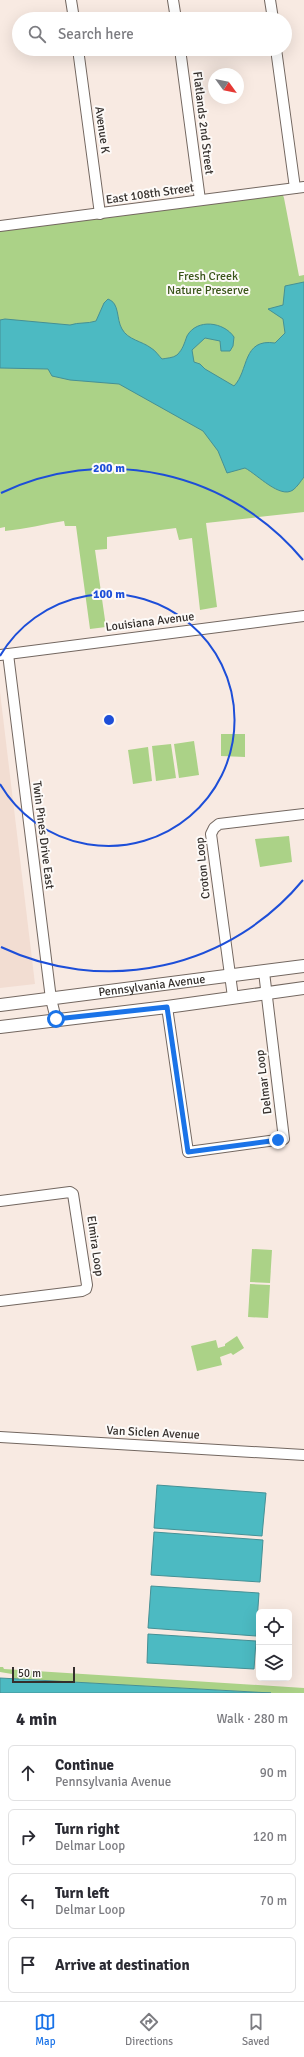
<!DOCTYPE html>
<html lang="en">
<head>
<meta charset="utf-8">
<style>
	:root { --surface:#fff; --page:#f2f2f3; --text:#2b2b33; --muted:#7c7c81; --line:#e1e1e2; --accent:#1a73e8 }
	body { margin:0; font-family:Signika,sans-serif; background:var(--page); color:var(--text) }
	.controls { position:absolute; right:12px; bottom:12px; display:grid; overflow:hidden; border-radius:6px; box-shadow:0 4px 16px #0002 }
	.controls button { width:36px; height:36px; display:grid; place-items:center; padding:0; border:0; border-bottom:1px solid var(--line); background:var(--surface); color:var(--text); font:20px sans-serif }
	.compass { position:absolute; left:208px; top:68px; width:36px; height:36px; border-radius:50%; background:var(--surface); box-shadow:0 4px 16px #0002; rotate:123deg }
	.scale { position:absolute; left:12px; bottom:10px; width:63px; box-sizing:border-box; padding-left:4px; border:2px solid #342f2c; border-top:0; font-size:11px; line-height:14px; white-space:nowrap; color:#342f2c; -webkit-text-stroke:3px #fdfaf8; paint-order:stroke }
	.stop { position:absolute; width:12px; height:12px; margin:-9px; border:3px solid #1a73e8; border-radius:50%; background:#fff }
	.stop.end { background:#1a73e8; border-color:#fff; box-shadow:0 1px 4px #0008 }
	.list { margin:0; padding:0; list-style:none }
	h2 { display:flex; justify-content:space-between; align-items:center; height:52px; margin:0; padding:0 16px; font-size:17px }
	h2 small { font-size:13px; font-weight:400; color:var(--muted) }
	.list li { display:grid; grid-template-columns:26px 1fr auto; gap:12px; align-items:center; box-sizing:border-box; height:56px; margin:0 8px 8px; padding:0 8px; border:1px solid var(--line); border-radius:6px }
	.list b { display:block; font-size:15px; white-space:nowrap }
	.list p { margin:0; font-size:13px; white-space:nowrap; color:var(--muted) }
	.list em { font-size:13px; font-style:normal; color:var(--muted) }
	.icon { flex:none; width:22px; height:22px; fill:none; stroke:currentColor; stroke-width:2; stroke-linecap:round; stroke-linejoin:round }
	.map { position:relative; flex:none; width:304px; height:1693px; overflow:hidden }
	.search { position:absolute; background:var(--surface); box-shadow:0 4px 16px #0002; left:12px; right:12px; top:12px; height:44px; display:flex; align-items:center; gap:10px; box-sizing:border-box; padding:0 14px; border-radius:22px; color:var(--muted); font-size:15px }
	.sheet { height:308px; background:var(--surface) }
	nav { display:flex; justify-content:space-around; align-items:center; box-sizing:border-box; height:56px; border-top:1px solid var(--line); background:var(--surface); font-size:11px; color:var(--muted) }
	nav a { display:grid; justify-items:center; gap:2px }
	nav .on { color:var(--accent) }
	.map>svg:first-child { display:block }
	.built { fill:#f2ddd2 }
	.green { fill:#abd287 }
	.water { fill:#4cbac2; stroke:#459095 }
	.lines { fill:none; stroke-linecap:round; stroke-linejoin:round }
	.minor-casing { stroke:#736760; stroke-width:12 }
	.major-casing { stroke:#736760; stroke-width:14 }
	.minor { stroke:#fff; stroke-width:10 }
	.major { stroke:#fff; stroke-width:12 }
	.route { stroke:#1a73e8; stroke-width:5 }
	.ring { fill:none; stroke:#1d4ed8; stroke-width:2 }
	.labels { text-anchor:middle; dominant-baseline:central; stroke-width:4; stroke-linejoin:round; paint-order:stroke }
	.street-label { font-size:12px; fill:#342f2c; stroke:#fdfaf8 }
	.park-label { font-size:12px; fill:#3a5519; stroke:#fdfaf8 }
	.centre { fill:#1d4ed8; stroke:#fdfaf8; stroke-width:2 }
	.ring-label { font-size:12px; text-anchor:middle; font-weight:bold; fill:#1d4ed8; stroke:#fdfaf8; stroke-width:4; stroke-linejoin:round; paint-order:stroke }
</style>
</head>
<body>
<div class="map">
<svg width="304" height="1693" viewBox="0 0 304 1693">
	<rect width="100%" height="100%" fill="#f8eae2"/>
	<path class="built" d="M 0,692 L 35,984 L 0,988 Z"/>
	<g class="green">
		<path d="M 281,190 L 284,198 L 299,276 L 304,275 L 304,296 L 288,335 L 239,389 L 161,363 L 95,334 L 0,326 L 0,227 Z"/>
		<path d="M 0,362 L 122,379 L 304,471 L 304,512 L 206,523 L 217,607 L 200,610 L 192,538 L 179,540 L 176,528 L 107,537 L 107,549 L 95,550 L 106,627 L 90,629 L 76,526 L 65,526 L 64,521 C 44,524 26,529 5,531 L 5,527 L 0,528 Z"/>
		<path d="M 221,734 L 245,734 L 245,757 L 221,756 Z"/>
		<path d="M 194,741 L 199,775 L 179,778 L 174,744 Z"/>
		<path d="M 171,744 L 176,778 L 156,781 L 152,746 Z"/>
		<path d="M 148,747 L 152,781 L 133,784 L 128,750 Z"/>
		<path d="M 289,836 L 292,862 L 260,867 L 255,839 Z"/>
		<path d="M 252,1249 L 272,1250 L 270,1283 L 250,1282 Z"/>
		<path d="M 250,1284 L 270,1285 L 268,1318 L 248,1317 Z"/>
		<path d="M 237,1336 L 244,1348 L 233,1355 L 231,1353 L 220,1357 L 222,1365 L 197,1371 L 191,1346 L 216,1340 L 218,1348 L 225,1346 L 225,1344 Z"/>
		<path d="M 0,1667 L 3,1667 L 4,1669 L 304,1688 L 304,1693 L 268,1693 L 12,1679 L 12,1674 L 0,1672 Z"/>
	</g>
	<g class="water">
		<path d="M 304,282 L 304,477 C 301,481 297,487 293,490 C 280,499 258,475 245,468 L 227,473 L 218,451 L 203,431 L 119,384 L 70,380 L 52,376 L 48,369 L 0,368 L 0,320 L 5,319 L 70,325 C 79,322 87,324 96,321 L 104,303 L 108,299 C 120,303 116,319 122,329 C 128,340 142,341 151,348 C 155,350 159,356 162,359 C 167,358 173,358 177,355 C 183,349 184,344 187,336 C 197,318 224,322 234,337 L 233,346 L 230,351 L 221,351 L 220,341 L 205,338 L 192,350 L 194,362 L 200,364 L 205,369 L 234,386 C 249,371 242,338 275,343 L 285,333 L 283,319 L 268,309 L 283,305 L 285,286 Z"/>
		<path d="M 157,1485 L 266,1493 L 262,1536 L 154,1528 Z"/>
		<path d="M 154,1532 L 263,1540 L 260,1582 L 151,1575 Z"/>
		<path d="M 151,1586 L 259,1593 L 256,1636 L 148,1628 Z"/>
		<path d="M 148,1634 L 256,1641 L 254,1669 L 147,1663 Z"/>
		<path d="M 0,1678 L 271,1693 L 0,1693 Z"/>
	</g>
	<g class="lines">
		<defs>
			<g id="minor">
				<path d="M 71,0 L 74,19"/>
				<path d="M 173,0 L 176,19"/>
				<path d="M 270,0 L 273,19"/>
				<path d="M 78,49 L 100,214"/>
				<path d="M 180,49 L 200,200"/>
				<path d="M 276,49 L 295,188"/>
				<path d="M 0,226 L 304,187"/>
				<path d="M 8,654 L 51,999 L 56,1019"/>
				<path d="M 0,655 L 304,616"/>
				<path d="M 233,997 L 211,834 L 214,828 L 219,824 L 304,814"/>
				<path d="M 167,1007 L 188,1152 L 284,1139 L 264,972"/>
				<path d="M 0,1201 L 70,1192 L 73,1194 L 87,1285 L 86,1289 L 82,1291 L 0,1301"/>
				<path d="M 0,1437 L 304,1455"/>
			</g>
			<g id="major">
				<path id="s1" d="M 0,1005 L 304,966"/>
				<path d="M 0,1027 L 167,1007 L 304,988"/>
			</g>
		</defs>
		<use href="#minor" class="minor-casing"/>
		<use href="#major" class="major-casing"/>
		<use href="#minor" class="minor"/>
		<use href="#major" class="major"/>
	</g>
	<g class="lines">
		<path class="route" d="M 56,1019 L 167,1007 L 188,1152 L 278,1140"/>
	</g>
	<g class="ring">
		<path d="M0 656A126 126 0 1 1 0 784"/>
		<path d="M303 880A252 252 0 0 1 1 947M1 493A252 252 0 0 1 303 560"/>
	</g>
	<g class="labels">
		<g class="street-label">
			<text transform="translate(203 123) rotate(83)">Flatlands 2nd Street</text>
			<text transform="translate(102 130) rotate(82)">Avenue K</text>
			<text transform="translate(150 194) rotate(-8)">East 108th Street</text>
			<text transform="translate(150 622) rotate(-7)">Louisiana Avenue</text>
			<text transform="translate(43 835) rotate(83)">Twin Pines Drive East</text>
			<text transform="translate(203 868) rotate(-96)">Croton Loop</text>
			<text stroke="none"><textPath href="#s1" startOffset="153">Pennsylvania Avenue</textPath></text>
			<text transform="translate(264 1082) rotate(-97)">Delmar Loop</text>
			<text transform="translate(95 1246) rotate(82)">Elmira Loop</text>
			<text transform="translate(153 1433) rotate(3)">Van Siclen Avenue</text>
		</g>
		<g class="park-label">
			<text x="208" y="276">Fresh Creek<tspan x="208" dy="14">Nature Preserve</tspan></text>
		</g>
	</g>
	<circle cx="109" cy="720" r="6" class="centre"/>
	<g class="ring-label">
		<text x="109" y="472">200 m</text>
		<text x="109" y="598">100 m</text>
	</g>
</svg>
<div class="controls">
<button><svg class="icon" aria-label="locate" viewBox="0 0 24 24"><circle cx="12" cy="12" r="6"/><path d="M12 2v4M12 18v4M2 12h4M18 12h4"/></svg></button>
<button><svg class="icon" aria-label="layers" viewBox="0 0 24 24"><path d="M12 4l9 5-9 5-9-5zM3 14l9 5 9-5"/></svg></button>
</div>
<svg class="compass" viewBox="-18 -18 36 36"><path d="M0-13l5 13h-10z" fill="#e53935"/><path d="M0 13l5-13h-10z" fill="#7c7c81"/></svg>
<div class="scale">50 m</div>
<div class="stop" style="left:56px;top:1019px"></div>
<div class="stop end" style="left:278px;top:1140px"></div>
<div class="search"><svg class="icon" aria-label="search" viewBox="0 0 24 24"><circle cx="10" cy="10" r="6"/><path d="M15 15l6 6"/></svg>Search here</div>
</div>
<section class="sheet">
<h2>4 min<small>Walk · 280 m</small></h2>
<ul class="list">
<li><svg class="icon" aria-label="ahead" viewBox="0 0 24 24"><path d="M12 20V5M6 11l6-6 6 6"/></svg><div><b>Continue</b><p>Pennsylvania Avenue</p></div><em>90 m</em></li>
<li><svg class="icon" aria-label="right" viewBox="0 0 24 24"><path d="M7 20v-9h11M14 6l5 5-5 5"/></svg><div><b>Turn right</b><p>Delmar Loop</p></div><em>120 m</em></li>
<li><svg class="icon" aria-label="left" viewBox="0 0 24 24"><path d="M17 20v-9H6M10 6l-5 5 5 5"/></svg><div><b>Turn left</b><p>Delmar Loop</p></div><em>70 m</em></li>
<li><svg class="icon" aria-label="arrive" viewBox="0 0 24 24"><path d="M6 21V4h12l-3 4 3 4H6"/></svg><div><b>Arrive at destination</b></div></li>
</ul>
</section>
<nav>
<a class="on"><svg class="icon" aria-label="map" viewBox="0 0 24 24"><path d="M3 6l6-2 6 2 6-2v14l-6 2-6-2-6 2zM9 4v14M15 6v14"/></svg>Map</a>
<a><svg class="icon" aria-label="directions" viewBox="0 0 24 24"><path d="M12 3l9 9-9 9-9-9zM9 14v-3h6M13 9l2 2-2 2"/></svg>Directions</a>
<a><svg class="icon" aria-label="saved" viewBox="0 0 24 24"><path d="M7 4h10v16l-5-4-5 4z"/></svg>Saved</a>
</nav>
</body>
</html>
